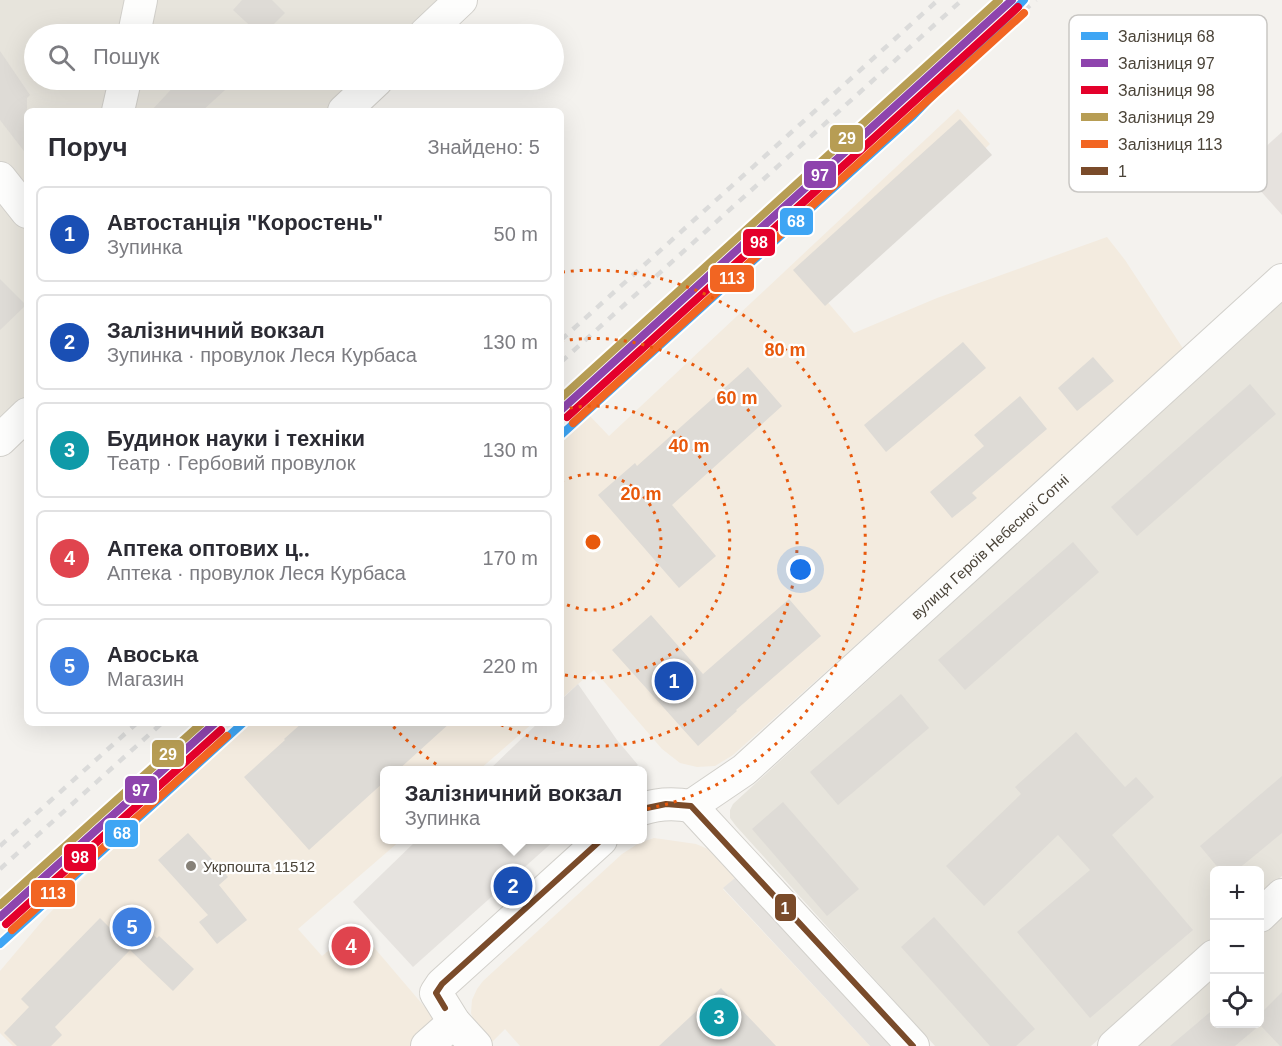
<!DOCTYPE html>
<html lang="uk">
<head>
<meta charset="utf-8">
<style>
	:root { --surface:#fff; --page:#f2f2f3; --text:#2b2b33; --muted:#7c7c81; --line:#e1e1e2; --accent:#7c3aed }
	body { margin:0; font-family:Helvetica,sans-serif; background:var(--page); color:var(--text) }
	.controls { position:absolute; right:18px; bottom:18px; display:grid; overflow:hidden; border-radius:9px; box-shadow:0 6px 24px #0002 }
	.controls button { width:54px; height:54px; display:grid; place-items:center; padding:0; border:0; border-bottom:2px solid var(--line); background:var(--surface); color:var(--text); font:30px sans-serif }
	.you { position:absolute; left:801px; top:570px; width:21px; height:21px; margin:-15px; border:4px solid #fff; border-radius:50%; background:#1a73e8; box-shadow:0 0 0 9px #1a73e833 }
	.badge { display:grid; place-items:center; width:39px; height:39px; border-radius:50%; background:var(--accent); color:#fff; font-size:20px; font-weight:700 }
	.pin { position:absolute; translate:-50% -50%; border:3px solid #fff; box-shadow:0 2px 6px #0006 }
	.popup { position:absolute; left:380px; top:766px; width:267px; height:78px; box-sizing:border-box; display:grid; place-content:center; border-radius:9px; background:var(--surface); filter:drop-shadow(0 2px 4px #0005); font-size:20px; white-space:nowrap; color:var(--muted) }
	.popup b { font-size:22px; color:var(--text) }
	.popup::after { content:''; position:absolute; left:50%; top:100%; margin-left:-12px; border:12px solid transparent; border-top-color:var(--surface) }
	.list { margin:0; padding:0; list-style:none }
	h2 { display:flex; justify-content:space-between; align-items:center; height:78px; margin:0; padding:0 24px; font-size:26px }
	h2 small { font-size:20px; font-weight:400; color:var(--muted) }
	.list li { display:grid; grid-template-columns:39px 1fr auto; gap:18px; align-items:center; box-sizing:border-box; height:96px; margin:0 12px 12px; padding:0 12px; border:2px solid var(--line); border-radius:9px }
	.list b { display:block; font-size:22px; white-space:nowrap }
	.list p { margin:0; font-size:20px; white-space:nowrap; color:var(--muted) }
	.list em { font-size:20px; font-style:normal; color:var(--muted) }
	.icon { flex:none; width:33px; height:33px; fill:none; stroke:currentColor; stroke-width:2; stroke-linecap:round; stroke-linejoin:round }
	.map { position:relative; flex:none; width:1282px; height:1046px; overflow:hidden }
	.search { position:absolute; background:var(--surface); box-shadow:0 6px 24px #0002; left:24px; top:24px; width:540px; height:66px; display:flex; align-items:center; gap:15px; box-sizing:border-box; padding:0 21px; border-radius:33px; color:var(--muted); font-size:22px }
	.panel { position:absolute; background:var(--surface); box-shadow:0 6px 24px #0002; left:24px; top:108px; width:540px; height:618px; border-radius:9px }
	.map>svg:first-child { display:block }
	.residential { fill:#e7e4dc }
	.commercial { fill:#f3ebdf }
	.industrial { fill:#e6e2de }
	.parking { fill:#e6e3df }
	.building { fill:#dedbd6 }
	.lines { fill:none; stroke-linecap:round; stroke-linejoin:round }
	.minor-casing { stroke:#d2d0cb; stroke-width:34 }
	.minor { stroke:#fdfdfc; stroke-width:32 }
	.rail { stroke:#dbdbda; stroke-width:4.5; stroke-dasharray:8 8; stroke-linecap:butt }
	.bus-1-casing { stroke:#fff; stroke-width:10 }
	.bus-1 { stroke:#7a4b2a; stroke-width:6 }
	.rail-1-casing { stroke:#fff; stroke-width:12 }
	.rail-2-casing { stroke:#fff; stroke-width:12 }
	.rail-3-casing { stroke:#fff; stroke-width:12 }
	.rail-4-casing { stroke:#fff; stroke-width:12 }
	.rail-5-casing { stroke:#fff; stroke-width:12 }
	.rail-1 { stroke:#3ea5f4; stroke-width:8 }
	.rail-2 { stroke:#8e44ad; stroke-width:8 }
	.rail-3 { stroke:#e4002b; stroke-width:8 }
	.rail-4 { stroke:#b79d54; stroke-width:8 }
	.rail-5 { stroke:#f26522; stroke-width:8 }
	.ring { fill:none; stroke:#e8590c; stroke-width:3; stroke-dasharray:3 6 }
	.poi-dot { fill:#868178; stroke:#fff; stroke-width:2 }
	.labels { text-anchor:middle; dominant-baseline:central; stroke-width:4.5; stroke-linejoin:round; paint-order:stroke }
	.street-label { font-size:15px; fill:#4b4439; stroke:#fff }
	.poi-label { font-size:15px; fill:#4b4439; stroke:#fff; text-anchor:start }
	.key { fill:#fff; stroke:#c9c7c4; stroke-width:1.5 }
	.key-label { font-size:16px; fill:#4b4439 }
	.centre { fill:#e8590c; stroke:#fff; stroke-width:3 }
	.ring-label { font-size:18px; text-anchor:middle; font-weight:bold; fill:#e8590c; stroke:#fff; stroke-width:4.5; stroke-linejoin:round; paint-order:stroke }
	.line-badge { stroke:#fff; stroke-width:2 }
	.badge-label { font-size:16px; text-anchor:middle; font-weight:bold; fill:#fff }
</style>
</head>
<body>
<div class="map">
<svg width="1282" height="1046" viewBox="0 0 1282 1046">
	<rect width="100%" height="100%" fill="#f4f2ee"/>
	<g class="residential">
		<path d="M 0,0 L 448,0 L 412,34 L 34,34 L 34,80 L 366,80 L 334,111 L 27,111 L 27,411 L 0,436 Z"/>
		<path d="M 1282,301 L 1282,876 L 1260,896 L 1260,870 L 1214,870 L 1214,937 L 1091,1046 L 935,1046 L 736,826 L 730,818 L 730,810 L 733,804 Z"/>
		<path d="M 1282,915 L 1282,1046 L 1136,1046 L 1214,976 L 1214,1024 L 1260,1024 L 1260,936 Z"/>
	</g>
	<g class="commercial">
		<path d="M 958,109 L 990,144 L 825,299 L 854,333 L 937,298 L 1107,237 L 1125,260 L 1184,350 L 733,755 L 715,766 L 697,767 L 680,763 L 662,749 L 594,670 L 561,699 L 561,440 L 589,415 L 609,436 Z"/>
		<path d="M 249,723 L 533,723 L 479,770 L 384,770 L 384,840 L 401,840 L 298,929 L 322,956 L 354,930 L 360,931 L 458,1046 L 13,1046 L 0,1033 L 0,971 L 43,920 L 126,834 Z"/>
		<path d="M 654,838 L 696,844 L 708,849 L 716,856 L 735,878 L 723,889 L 870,1046 L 520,1046 L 505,1029 L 491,1043 L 475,1024 L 471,1013 L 472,1000 L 477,989 L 483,981 L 622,854 L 639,843 Z"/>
	</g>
	<path class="industrial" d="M 1282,132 L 1282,215 L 1241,169 Z"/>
	<g class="parking">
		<path d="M 578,684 L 617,740 L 638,765 L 632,770 L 489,770 L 538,723 L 561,723 L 561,700 Z"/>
		<path d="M 417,840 L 555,840 L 413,967 L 353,902 Z"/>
		<path d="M 735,878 L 892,1046 L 870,1046 L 723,888 Z"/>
	</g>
	<g class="building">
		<path d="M 242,0 L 272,0 L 285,13 L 264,34 L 259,34 L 233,10 Z"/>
		<path d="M 0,51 L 30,95 L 27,98 L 27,155 L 0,120 Z"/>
		<path d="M 180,80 L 236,80 L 202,111 L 151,111 Z"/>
		<path d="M 960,119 L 992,155 L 825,306 L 793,270 Z"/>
		<path d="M 0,279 L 26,305 L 0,330 Z"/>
		<path d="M 963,342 L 986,368 L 886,452 L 864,425 Z"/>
		<path d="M 1093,357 L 1114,381 L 1077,411 L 1058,388 Z"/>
		<path d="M 748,367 L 782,406 L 672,505 L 716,556 L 679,588 L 598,495 L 635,463 L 637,466 Z"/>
		<path d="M 1250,384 L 1276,414 L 1137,536 L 1111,507 Z"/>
		<path d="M 1020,396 L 1047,429 L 972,493 L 977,498 L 952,518 L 930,492 L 984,446 L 974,435 Z"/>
		<path d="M 1073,542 L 1099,572 L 965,690 L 938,660 Z"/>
		<path d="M 789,599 L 821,636 L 736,710 L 737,711 L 698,746 L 612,650 L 651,615 L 703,674 Z"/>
		<path d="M 901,694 L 929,728 L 838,805 L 810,772 Z"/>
		<path d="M 302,723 L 450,723 L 397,771 L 384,771 L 384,782 L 309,850 L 244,777 L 285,740 L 284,739 Z"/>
		<path d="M 1076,732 L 1125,787 L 1136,777 L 1154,797 L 1112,835 L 1193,930 L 1090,1018 L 1017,932 L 1090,870 L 1058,835 L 984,906 L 946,866 L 1021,794 L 1015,787 Z"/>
		<path d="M 1282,776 L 1282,833 L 1237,870 L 1220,870 L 1200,846 Z"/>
		<path d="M 783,802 L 859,889 L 827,916 L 752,829 Z"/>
		<path d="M 188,833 L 228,877 L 219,885 L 247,920 L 217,944 L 199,922 L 208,915 L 158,860 Z"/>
		<path d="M 124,910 L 157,938 L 159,936 L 194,969 L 173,991 L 130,950 L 55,1027 L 62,1035 L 51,1046 L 17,1046 L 4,1033 L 29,1007 L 21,999 L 100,918 L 109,927 Z"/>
		<path d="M 934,917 L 1035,1029 L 1016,1046 L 990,1046 L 901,947 Z"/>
		<path d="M 721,988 L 776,1046 L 659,1046 Z"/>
		<path d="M 1282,992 L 1282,1046 L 1280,1046 L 1260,1025 L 1235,1046 L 1170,1046 L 1215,1008 L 1215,1023 L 1260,1023 L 1260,1014 Z"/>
	</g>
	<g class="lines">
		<defs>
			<g id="minor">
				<path d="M 134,34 L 141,0"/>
				<path d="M 425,34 L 461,0"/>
				<path d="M 118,111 L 125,80"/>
				<path d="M 344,111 L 377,80"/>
				<path d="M 0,178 L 27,212"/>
				<path d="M 0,440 L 27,414"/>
				<path id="s1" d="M 691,806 L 744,770 L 1282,280"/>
				<path d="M 691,806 L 913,1046"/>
				<path d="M 642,809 C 659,803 674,803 691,806"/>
				<path d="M 1260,916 L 1282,895"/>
				<path d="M 427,1046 L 454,1022"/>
				<path d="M 476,1046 L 454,1022 L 436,993 L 442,984 L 601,840"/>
				<path d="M 1114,1046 L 1214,956"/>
			</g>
		</defs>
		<use href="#minor" class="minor-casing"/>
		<use href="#minor" class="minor"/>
		<g class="rail">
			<path d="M 964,64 L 1036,0"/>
			<path d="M 561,340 L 938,0"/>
			<path d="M 561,362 L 962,0"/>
			<path d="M 0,846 L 137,723"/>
			<path d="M 0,869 L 162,723"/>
		</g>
		<defs>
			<g id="bus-1">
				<path d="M 642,809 L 666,804 L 691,806 L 913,1046"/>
				<path d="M 445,1008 L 436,993 L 442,984 L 601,840"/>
			</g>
		</defs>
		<use href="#bus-1" class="bus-1-casing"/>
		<use href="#bus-1" class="bus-1"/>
		<defs>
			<g id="rail-1">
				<path d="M 561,435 L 913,116 L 1024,0"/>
				<path d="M 0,944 L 243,723"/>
			</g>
			<g id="rail-2">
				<path d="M 561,410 L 1012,0"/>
				<path d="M 0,917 L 215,723"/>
			</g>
			<g id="rail-3">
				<path d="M 567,417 L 1018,7"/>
				<path d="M 6,924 L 221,730"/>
			</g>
			<g id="rail-4">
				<path d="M 561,398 L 999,0"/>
				<path d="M 0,905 L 202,723"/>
			</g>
			<g id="rail-5">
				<path d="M 573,423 L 1024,13"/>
				<path d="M 12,930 L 227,736"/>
			</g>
		</defs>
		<use href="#rail-1" class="rail-1-casing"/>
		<use href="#rail-2" class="rail-2-casing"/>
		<use href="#rail-3" class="rail-3-casing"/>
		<use href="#rail-4" class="rail-4-casing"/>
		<use href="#rail-5" class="rail-5-casing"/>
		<use href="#rail-1" class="rail-1"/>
		<use href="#rail-2" class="rail-2"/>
		<use href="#rail-3" class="rail-3"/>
		<use href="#rail-4" class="rail-4"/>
		<use href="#rail-5" class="rail-5"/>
	</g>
	<g class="ring">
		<path d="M561 482A68 68 0 1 1 561 602"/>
		<path d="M561 410A136 136 0 1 1 561 674"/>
		<path d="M561 341A204 204 0 1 1 500 724"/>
		<path d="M562 272A272 272 0 1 1 391 724"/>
	</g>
	<circle class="poi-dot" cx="191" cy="866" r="6"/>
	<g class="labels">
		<g class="street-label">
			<text stroke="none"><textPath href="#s1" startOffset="396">вулиця Героїв Небесної Сотні</textPath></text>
		</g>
		<g class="poi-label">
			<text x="203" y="866">Укрпошта 11512</text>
		</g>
	</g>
	<rect x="1069" y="15" width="198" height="177" rx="9" class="key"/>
	<rect x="1081" y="32" width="27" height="8" fill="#3ea5f4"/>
	<rect x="1081" y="59" width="27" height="8" fill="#8e44ad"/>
	<rect x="1081" y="86" width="27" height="8" fill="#e4002b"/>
	<rect x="1081" y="113" width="27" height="8" fill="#b79d54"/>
	<rect x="1081" y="140" width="27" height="8" fill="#f26522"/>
	<rect x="1081" y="167" width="27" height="8" fill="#7a4b2a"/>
	<g class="key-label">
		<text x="1118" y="42">Залізниця 68</text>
		<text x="1118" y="69">Залізниця 97</text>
		<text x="1118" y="96">Залізниця 98</text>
		<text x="1118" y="123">Залізниця 29</text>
		<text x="1118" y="150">Залізниця 113</text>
		<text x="1118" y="177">1</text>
	</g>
	<circle cx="593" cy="542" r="9" class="centre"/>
	<g class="ring-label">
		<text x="785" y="356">80 m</text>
		<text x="737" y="404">60 m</text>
		<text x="689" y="452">40 m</text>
		<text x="641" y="500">20 m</text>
	</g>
	<g class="line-badge">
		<rect x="829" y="124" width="35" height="29" rx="6" fill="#b79d54"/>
		<rect x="803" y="160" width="34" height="29" rx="6" fill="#8e44ad"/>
		<rect x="779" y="207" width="35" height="29" rx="6" fill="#3ea5f4"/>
		<rect x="742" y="228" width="34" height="29" rx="6" fill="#e4002b"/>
		<rect x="709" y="264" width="46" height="29" rx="6" fill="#f26522"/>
		<rect x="151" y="739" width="34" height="29" rx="6" fill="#b79d54"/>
		<rect x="124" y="775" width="34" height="29" rx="6" fill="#8e44ad"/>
		<rect x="104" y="819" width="35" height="29" rx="6" fill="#3ea5f4"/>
		<rect x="63" y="843" width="34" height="29" rx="6" fill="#e4002b"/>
		<rect x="30" y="879" width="46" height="29" rx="6" fill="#f26522"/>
		<rect x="774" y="893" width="23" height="29" rx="6" fill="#7a4b2a"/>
	</g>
	<g class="badge-label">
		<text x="847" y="144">29</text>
		<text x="820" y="181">97</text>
		<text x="796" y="227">68</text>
		<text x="759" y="248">98</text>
		<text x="732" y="284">113</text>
		<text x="168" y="760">29</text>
		<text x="141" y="796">97</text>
		<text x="122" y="839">68</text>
		<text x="80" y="863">98</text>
		<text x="53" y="899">113</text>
		<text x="785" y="914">1</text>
	</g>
</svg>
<div class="controls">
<button>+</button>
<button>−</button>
<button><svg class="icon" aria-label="locate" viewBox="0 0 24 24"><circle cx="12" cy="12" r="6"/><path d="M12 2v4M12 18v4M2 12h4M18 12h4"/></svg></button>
</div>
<div class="you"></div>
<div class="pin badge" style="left:674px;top:681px;background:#1a4fb4">1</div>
<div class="pin badge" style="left:513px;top:886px;background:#1a4fb4">2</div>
<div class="popup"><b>Залізничний вокзал</b>Зупинка</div>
<div class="pin badge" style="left:719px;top:1017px;background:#0f9aa8">3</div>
<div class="pin badge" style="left:351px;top:946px;background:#e0444e">4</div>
<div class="pin badge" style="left:132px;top:927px;background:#3f7fe0">5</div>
<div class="search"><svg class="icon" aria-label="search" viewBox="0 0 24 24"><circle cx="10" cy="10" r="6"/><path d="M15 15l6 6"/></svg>Пошук</div>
<section class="panel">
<h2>Поруч<small>Знайдено: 5</small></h2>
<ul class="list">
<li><span class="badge" style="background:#1a4fb4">1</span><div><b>Автостанція &quot;Коростень&quot;</b><p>Зупинка</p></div><em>50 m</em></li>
<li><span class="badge" style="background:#1a4fb4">2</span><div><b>Залізничний вокзал</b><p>Зупинка · провулок Леся Курбаса</p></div><em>130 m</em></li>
<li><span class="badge" style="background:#0f9aa8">3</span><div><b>Будинок науки і техніки</b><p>Театр · Гербовий провулок</p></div><em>130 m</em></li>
<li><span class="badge" style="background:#e0444e">4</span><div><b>Аптека оптових ц‥</b><p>Аптека · провулок Леся Курбаса</p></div><em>170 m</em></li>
<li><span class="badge" style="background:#3f7fe0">5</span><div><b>Авоська</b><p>Магазин</p></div><em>220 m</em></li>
</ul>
</section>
</div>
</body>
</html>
